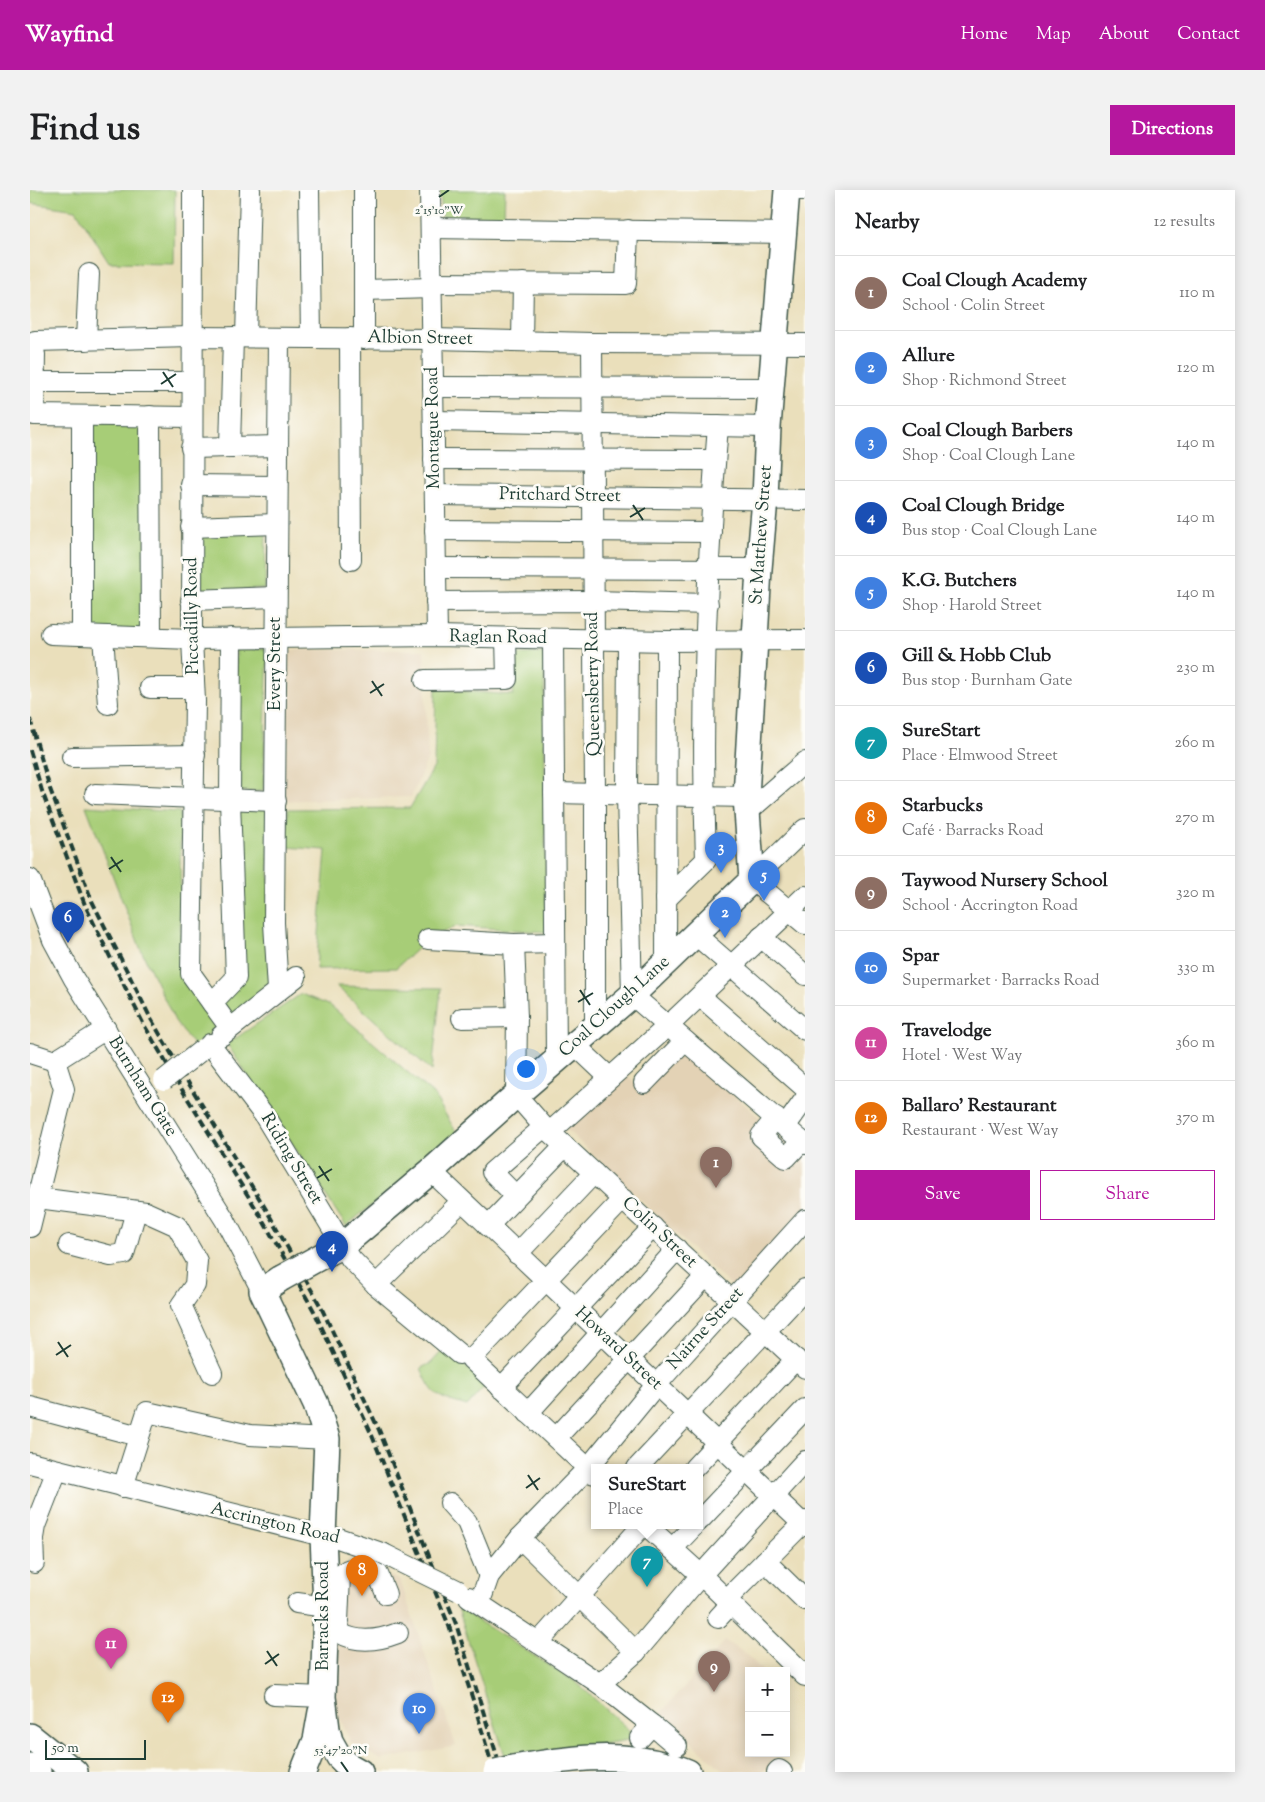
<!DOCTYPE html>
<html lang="en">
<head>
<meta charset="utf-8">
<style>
	:root { --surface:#fff; --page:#f2f2f2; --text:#202124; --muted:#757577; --line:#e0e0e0; --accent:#b5179e }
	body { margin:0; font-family:"Sorts Mill Goudy",serif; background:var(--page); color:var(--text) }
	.controls { position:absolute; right:15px; bottom:15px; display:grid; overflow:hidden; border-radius:0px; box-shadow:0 2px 12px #0003 }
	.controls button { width:45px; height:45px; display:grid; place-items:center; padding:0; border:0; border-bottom:1px solid var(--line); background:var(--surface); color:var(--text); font:25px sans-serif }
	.scale { position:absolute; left:15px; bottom:12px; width:101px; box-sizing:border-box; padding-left:5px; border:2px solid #1f3d34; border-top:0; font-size:14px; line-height:18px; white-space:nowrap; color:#1f3d34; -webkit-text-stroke:4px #fdfcf7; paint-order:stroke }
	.you { position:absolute; left:495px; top:878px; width:18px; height:18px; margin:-12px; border:4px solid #fff; border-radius:50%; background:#1a73e8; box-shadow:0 0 0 8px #1a73e833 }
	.badge { display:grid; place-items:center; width:32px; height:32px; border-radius:50%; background:var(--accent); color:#fff; font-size:16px; font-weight:700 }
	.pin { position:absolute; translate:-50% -41px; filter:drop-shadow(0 1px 2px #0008) }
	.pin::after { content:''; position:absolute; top:26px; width:18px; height:15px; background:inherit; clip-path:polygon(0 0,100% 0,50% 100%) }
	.popup { position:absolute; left:561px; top:1274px; width:112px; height:65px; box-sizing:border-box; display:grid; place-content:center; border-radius:0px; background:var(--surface); filter:drop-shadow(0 1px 4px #0005); font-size:16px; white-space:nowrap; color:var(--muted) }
	.popup b { font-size:19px; color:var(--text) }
	.popup::after { content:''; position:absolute; left:50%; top:100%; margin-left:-10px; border:10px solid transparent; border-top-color:var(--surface) }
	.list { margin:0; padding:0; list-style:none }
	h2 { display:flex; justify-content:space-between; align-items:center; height:65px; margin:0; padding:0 20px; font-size:21px }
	h2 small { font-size:16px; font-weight:400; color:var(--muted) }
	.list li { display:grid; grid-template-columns:32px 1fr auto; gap:15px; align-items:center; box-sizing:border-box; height:75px; padding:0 20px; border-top:1px solid var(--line) }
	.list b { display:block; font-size:19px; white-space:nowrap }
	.list p { margin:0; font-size:16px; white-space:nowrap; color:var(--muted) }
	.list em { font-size:16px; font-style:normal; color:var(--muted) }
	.actions { display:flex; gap:10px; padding:15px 20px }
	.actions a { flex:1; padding:11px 0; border:1px solid var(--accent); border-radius:0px; text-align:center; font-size:18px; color:var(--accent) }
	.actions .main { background:var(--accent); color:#fff }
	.map { position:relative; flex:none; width:775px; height:1582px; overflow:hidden; border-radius:0px }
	header { display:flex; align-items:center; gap:30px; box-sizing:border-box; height:70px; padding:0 25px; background:var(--accent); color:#fff }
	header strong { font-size:24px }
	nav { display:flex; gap:28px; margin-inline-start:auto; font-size:18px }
	.intro { display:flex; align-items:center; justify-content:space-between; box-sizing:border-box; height:120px; padding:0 30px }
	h1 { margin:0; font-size:35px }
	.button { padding:12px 22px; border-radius:0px; background:var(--accent); color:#fff; font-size:18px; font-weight:700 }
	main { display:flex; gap:30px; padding:0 30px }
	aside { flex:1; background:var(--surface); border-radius:0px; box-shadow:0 2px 12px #0003 }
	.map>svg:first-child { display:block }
	.built { fill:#e3d2b5 }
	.green { fill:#a7cd77; stroke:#638556 }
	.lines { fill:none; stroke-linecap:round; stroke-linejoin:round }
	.minor-casing { stroke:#3d5548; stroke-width:22 }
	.major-casing { stroke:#3d5548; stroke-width:28 }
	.minor { stroke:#fff; stroke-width:20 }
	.major { stroke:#fff; stroke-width:25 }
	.rail { stroke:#1f3d34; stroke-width:4; stroke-dasharray:8 4; stroke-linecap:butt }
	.minor-bridge-casing { stroke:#3d5548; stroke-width:22; stroke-linecap:butt }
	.major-bridge-casing { stroke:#3d5548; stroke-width:28; stroke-linecap:butt }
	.minor-bridge { stroke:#fff; stroke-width:20 }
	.major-bridge { stroke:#fff; stroke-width:25 }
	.ticks { fill:none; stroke:#1f3d34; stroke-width:2 }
	.labels { text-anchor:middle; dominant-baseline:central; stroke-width:5; stroke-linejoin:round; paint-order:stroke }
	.street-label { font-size:18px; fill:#1f3d34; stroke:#fdfcf7 }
	.ticks-label { font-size:12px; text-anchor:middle; fill:#1f3d34; stroke:#fdfcf7; stroke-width:5; stroke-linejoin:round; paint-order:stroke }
</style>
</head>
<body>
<header>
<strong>Wayfind</strong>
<nav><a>Home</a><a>Map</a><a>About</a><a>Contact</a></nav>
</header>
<div class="intro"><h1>Find us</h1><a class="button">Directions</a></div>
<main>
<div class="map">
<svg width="775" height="1582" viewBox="0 0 775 1582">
	<rect width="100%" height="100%" fill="#fdfcf7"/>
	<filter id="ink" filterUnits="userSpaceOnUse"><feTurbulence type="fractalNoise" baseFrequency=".02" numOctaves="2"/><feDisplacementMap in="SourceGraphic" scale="10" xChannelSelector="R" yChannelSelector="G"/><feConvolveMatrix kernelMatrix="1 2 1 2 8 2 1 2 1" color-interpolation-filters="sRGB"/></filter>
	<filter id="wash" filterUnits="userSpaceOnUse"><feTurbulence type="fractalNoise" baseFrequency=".0096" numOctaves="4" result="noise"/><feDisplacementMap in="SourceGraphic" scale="20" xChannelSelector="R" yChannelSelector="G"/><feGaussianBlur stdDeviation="1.12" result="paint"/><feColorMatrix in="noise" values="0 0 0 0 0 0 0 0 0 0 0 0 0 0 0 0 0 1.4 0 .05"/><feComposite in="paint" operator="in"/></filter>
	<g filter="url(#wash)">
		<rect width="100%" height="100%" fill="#eadfbb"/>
		<g class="built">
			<path d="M 250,460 L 394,460 L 398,568 L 381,607 L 251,611 Z"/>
			<path d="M 645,854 L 775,967 L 775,1022 L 704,1099 L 532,935 L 592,881 L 606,893 Z"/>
			<path d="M 328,1375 L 370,1390 L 426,1556 L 351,1570 L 321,1553 L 305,1517 L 306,1377 Z"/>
			<path d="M 695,1451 L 716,1464 L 733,1481 L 719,1481 L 719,1563 L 749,1563 L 733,1582 L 695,1582 L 630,1524 Z"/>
		</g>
		<g class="green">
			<path d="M 0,0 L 145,0 L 144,73 L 79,72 L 46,20 L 0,13 Z"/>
			<path d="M 410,0 L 475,0 L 474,27 L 412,26 Z"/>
			<path d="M 55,228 L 117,229 L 117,443 L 54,443 Z"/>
			<path d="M 236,341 L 235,399 L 170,402 L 170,343 Z"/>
			<path d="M 206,459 L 238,459 L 233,601 L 208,602 Z"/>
			<path d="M 514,463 L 516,742 L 427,736 L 398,749 L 366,778 L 286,779 L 296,660 L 257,657 L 258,619 L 380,618 L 404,577 L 406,499 L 483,505 L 488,464 Z"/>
			<path d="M 56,616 L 150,622 L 151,781 L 188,837 L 164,856 L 145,831 L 111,760 Z"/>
			<path d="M 208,618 L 238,618 L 241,798 L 204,829 L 192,812 L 213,788 Z"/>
			<path d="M 306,796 L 411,798 L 402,881 Z"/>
			<path d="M 271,804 L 301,816 L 404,905 L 428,945 L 316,1036 L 197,854 Z"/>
			<path d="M 415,1158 L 456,1195 L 437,1216 C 407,1207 403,1207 391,1178 L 401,1173 Z"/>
			<path d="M 428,1418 L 546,1492 L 600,1541 L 598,1550 L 476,1569 Z"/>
		</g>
	</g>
	<g filter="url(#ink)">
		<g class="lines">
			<defs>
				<g id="minor">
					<path d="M 163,0 L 162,449 L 165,511 L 161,784 L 200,838"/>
					<path d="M 279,0 L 281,148"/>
					<path d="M 334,0 L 334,149"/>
					<path d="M 400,0 L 407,446"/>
					<path d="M 757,0 L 775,0"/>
					<path d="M 401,38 L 754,43"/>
					<path d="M 402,93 L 596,94 L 598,40"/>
					<path d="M 334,100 L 402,98"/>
					<path d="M 216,147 L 220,0"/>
					<path d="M 320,148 L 321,370"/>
					<path d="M 56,150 L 59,84"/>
					<path d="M 5,151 L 161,147 L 403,149 L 562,153 L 775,154"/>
					<path d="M 492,151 L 493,93"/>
					<path d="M 562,153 L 565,604 L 565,836"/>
					<path d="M 5,164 L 4,225 L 161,227"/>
					<path d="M 5,192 L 161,192"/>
					<path d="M 403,197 L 741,198"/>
					<path d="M 120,226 L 121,447"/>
					<path d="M 404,231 L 738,237"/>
					<path d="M 200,257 L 203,147"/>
					<path d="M 161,258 L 248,256"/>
					<path d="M 404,269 L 685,270"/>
					<path d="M 161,295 L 247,296"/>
					<path d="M 405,305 L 775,310"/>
					<path d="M 161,337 L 247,334"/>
					<path d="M 405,340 L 681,342"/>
					<path d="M 406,378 L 729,379"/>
					<path d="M 161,410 L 246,407"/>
					<path d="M 406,412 L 563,411 L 678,414"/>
					<path d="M 21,444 L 162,449 L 407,446 L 637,451 L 775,450"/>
					<path d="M 52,445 L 52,226"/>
					<path d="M 73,446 L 78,514"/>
					<path d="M 523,449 L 526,870"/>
					<path d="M 598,451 L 597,605 L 602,805 L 775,954"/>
					<path d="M 395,490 L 477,489 L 476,448"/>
					<path d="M 120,498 L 164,498"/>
					<path d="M 42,567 L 165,565"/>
					<path d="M 524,603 L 716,607"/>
					<path d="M 65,604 L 246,611"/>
					<path d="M 716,623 L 775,572"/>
					<path d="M 775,639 L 722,690 L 775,734"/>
					<path d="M 0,689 L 23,750 L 44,789 L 195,1030 L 232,1101"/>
					<path d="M 636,709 L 676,670 C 671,526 676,380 688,236"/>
					<path d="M 666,745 L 775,840"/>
					<path d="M 731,747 L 775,785"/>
					<path d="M 398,749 L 484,754 L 525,753"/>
					<path d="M 484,754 L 487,827 L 486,905 L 514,937 L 775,1178"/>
					<path d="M 636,771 L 637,451"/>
					<path d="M 248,800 L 244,733 L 249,148"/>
					<path d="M 670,806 L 775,898"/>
					<path d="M 182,813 L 206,788 L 200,610 L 201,448"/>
					<path d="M 432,828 L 487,827"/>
					<path d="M 191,846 L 266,787"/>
					<path d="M 180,854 L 234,925 L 321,1069 L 346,1095 L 429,1164"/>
					<path d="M 544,854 L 580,888"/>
					<path d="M 0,863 L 25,871"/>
					<path d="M 614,893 L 655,851"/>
					<path d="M 746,928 L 731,946 L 756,968 L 772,951"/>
					<path d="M 755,937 L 775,909"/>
					<path d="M 520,942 L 638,836 L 775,706"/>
					<path d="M 401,981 L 775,1336"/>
					<path d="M 486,1006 L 462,982 L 514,937"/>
					<path d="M 8,1008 L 116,1022 L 147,1036 L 167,1071 L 165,1095 L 151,1115 L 182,1183"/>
					<path d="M 458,1036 L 535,956"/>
					<path d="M 0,1037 L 34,899 L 25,871 L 76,839"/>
					<path d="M 39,1055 L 81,1066 L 94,1064 L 106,1021"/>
					<path d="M 487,1064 L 564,983"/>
					<path d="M 346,1095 L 432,1011"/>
					<path d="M 471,1198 L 623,1037"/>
					<path d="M 0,1217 L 109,1246"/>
					<path d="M 498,1223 L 647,1059"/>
					<path d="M 526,1248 L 676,1086"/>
					<path d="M 0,1273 L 293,1346 L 308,1348 L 354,1364"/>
					<path d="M 607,1278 L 775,1099"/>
					<path d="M 664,1278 L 766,1169"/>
					<path d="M 564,1284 L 441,1169 L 593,1009"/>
					<path d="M 93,1297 L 117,1222 L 220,1245 L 297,1249"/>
					<path d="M 420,1313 L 437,1332 L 459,1386"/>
					<path d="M 670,1330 L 775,1219"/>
					<path d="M 617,1336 L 671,1385 L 775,1486"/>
					<path d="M 490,1348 L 606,1462"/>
					<path d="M 642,1359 L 664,1336"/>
					<path d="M 735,1371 L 775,1410"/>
					<path d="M 4,1373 L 3,1348 L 5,1336 L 27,1280"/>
					<path d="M 356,1404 L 348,1384 C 334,1378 323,1373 310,1386 L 308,1432 L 310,1443 C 329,1454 350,1450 368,1443"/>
					<path d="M 439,1407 L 570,1494 L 622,1535"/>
					<path d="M 696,1410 L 775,1331"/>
					<path d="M 450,1412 L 459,1386 L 490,1348 L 558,1278 L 626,1195 L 775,1030"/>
					<path d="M 267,1413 L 296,1417"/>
					<path d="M 688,1428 L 700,1415"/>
					<path d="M 508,1453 L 612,1336"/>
					<path d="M 570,1494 L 606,1462 L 671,1385 L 775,1271"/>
					<path d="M 244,1505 L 293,1507"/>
					<path d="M 610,1548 L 622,1535 L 647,1556"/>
					<path d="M 747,1582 L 749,1580 L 752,1582"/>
				</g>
				<g id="major">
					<path d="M 297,1063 L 312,1056 L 401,981 L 486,905 L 602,805 L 722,690 L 716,607 L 729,379 L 735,309 L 738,237 L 757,0"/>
					<path d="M 250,1089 L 232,1101 L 286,1214 L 297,1249 L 293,1346 L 296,1417 L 293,1507 L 297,1539 L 300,1551 L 309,1567 L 316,1574 L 330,1582"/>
					<path d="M 0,1546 L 45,1582"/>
					<path d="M 0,1576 L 8,1582"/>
					<path d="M 483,1578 C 534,1569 585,1561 636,1575 C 644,1577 651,1579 658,1582"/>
					<path d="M 273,1582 L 286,1550 L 291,1522"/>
				</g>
			</defs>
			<use href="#minor" class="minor-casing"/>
			<use href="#major" class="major-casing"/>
			<use href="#minor" class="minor"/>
			<use href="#major" class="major"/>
			<g class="rail">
				<path d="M 0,529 L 20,599 L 62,711 L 121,829 L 159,894 L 237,1021 L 291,1117 L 349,1240 L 426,1434 L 472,1582"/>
				<path d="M 0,560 L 12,601 L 55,715 L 84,775 L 113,833 L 151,898 L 230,1025 L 284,1121 L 341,1243 L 419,1436 L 443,1510 L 464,1582"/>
			</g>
			<defs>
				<g id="minor-bridge">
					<path d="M 134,890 L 173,859"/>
					<path d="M 354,1364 L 429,1401"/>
				</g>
				<g id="major-bridge">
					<path d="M 250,1089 L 297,1063"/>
					<path d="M 466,1582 L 483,1578"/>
				</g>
			</defs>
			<use href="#minor-bridge" class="minor-bridge-casing"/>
			<use href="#major-bridge" class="major-bridge-casing"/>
			<use href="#minor-bridge" class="minor-bridge"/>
			<use href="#major-bridge" class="major-bridge"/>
		</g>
	</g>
	<path class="ticks" d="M 409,7 L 419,0M 133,182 L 143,197M 131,194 L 146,184M 603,315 L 613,330M 600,327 L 615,318M 342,491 L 352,506M 340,503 L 354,494M 81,667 L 91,682M 79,679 L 93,670M 550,800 L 560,815M 548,812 L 563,803M 289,976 L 299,991M 287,988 L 302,979M 28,1152 L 38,1167M 26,1165 L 41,1155M 498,1285 L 508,1300M 496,1298 L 510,1288M 237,1461 L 247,1476M 235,1474 L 249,1464M 311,1572 L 318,1582"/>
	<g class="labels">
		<g class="street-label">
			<text transform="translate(390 149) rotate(1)">Albion Street</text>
			<text transform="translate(404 238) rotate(-91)">Montague Road</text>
			<text transform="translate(530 306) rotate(1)">Pritchard Street</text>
			<text transform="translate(732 345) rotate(-86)">St Matthew Street</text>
			<text transform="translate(163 426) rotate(-91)">Piccadilly Road</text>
			<text transform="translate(468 448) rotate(1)">Raglan Road</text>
			<text transform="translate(246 474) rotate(-90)">Every Street</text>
			<text transform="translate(564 494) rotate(-91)">Queensberry Road</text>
			<text transform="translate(585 817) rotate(-42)">Coal Clough Lane</text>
			<text transform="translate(112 897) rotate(58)">Burnham Gate</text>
			<text transform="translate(261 969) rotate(59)">Riding Street</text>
			<text transform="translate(629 1043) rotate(43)">Colin Street</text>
			<text transform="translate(676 1139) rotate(-48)">Nairne Street</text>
			<text transform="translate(588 1159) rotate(43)">Howard Street</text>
			<text transform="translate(245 1334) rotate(13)">Accrington Road</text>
			<text transform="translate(294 1426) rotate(-90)">Barracks Road</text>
		</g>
	</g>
	<g class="ticks-label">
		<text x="409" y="24">2°15'10"W</text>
		<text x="311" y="1564">53°47'20"N</text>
	</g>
</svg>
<div class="controls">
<button>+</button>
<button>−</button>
</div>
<div class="scale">50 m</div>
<div class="you"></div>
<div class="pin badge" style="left:686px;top:998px;background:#8d6e63">1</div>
<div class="pin badge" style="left:695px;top:748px;background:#3f7fe0">2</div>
<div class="pin badge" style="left:691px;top:683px;background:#3f7fe0">3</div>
<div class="pin badge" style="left:302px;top:1082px;background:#1a4fb4">4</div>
<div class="pin badge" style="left:734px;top:711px;background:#3f7fe0">5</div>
<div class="pin badge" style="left:38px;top:753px;background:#1a4fb4">6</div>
<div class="pin badge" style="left:617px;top:1397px;background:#0f9aa8">7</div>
<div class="popup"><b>SureStart</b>Place</div>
<div class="pin badge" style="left:332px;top:1406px;background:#e8710a">8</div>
<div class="pin badge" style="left:684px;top:1502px;background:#8d6e63">9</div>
<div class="pin badge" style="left:389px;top:1544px;background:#3f7fe0">10</div>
<div class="pin badge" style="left:81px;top:1479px;background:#d1479c">11</div>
<div class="pin badge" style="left:138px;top:1533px;background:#e8710a">12</div>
</div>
<aside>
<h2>Nearby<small>12 results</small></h2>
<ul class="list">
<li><span class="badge" style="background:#8d6e63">1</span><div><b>Coal Clough Academy</b><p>School · Colin Street</p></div><em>110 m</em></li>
<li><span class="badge" style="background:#3f7fe0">2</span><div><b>Allure</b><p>Shop · Richmond Street</p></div><em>120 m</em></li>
<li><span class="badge" style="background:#3f7fe0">3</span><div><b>Coal Clough Barbers</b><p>Shop · Coal Clough Lane</p></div><em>140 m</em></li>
<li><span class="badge" style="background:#1a4fb4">4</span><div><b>Coal Clough Bridge</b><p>Bus stop · Coal Clough Lane</p></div><em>140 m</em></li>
<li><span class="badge" style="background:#3f7fe0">5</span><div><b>K.G. Butchers</b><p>Shop · Harold Street</p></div><em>140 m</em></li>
<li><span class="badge" style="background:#1a4fb4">6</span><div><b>Gill &amp; Hobb Club</b><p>Bus stop · Burnham Gate</p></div><em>230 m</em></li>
<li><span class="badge" style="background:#0f9aa8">7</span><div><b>SureStart</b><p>Place · Elmwood Street</p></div><em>260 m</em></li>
<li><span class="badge" style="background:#e8710a">8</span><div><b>Starbucks</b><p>Café · Barracks Road</p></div><em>270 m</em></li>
<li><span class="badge" style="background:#8d6e63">9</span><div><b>Taywood Nursery School</b><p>School · Accrington Road</p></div><em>320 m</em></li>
<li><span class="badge" style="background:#3f7fe0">10</span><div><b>Spar</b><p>Supermarket · Barracks Road</p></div><em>330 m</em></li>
<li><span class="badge" style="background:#d1479c">11</span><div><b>Travelodge</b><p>Hotel · West Way</p></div><em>360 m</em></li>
<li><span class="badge" style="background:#e8710a">12</span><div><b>Ballaro' Restaurant</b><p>Restaurant · West Way</p></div><em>370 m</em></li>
</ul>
<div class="actions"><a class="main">Save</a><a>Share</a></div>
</aside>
</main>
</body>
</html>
